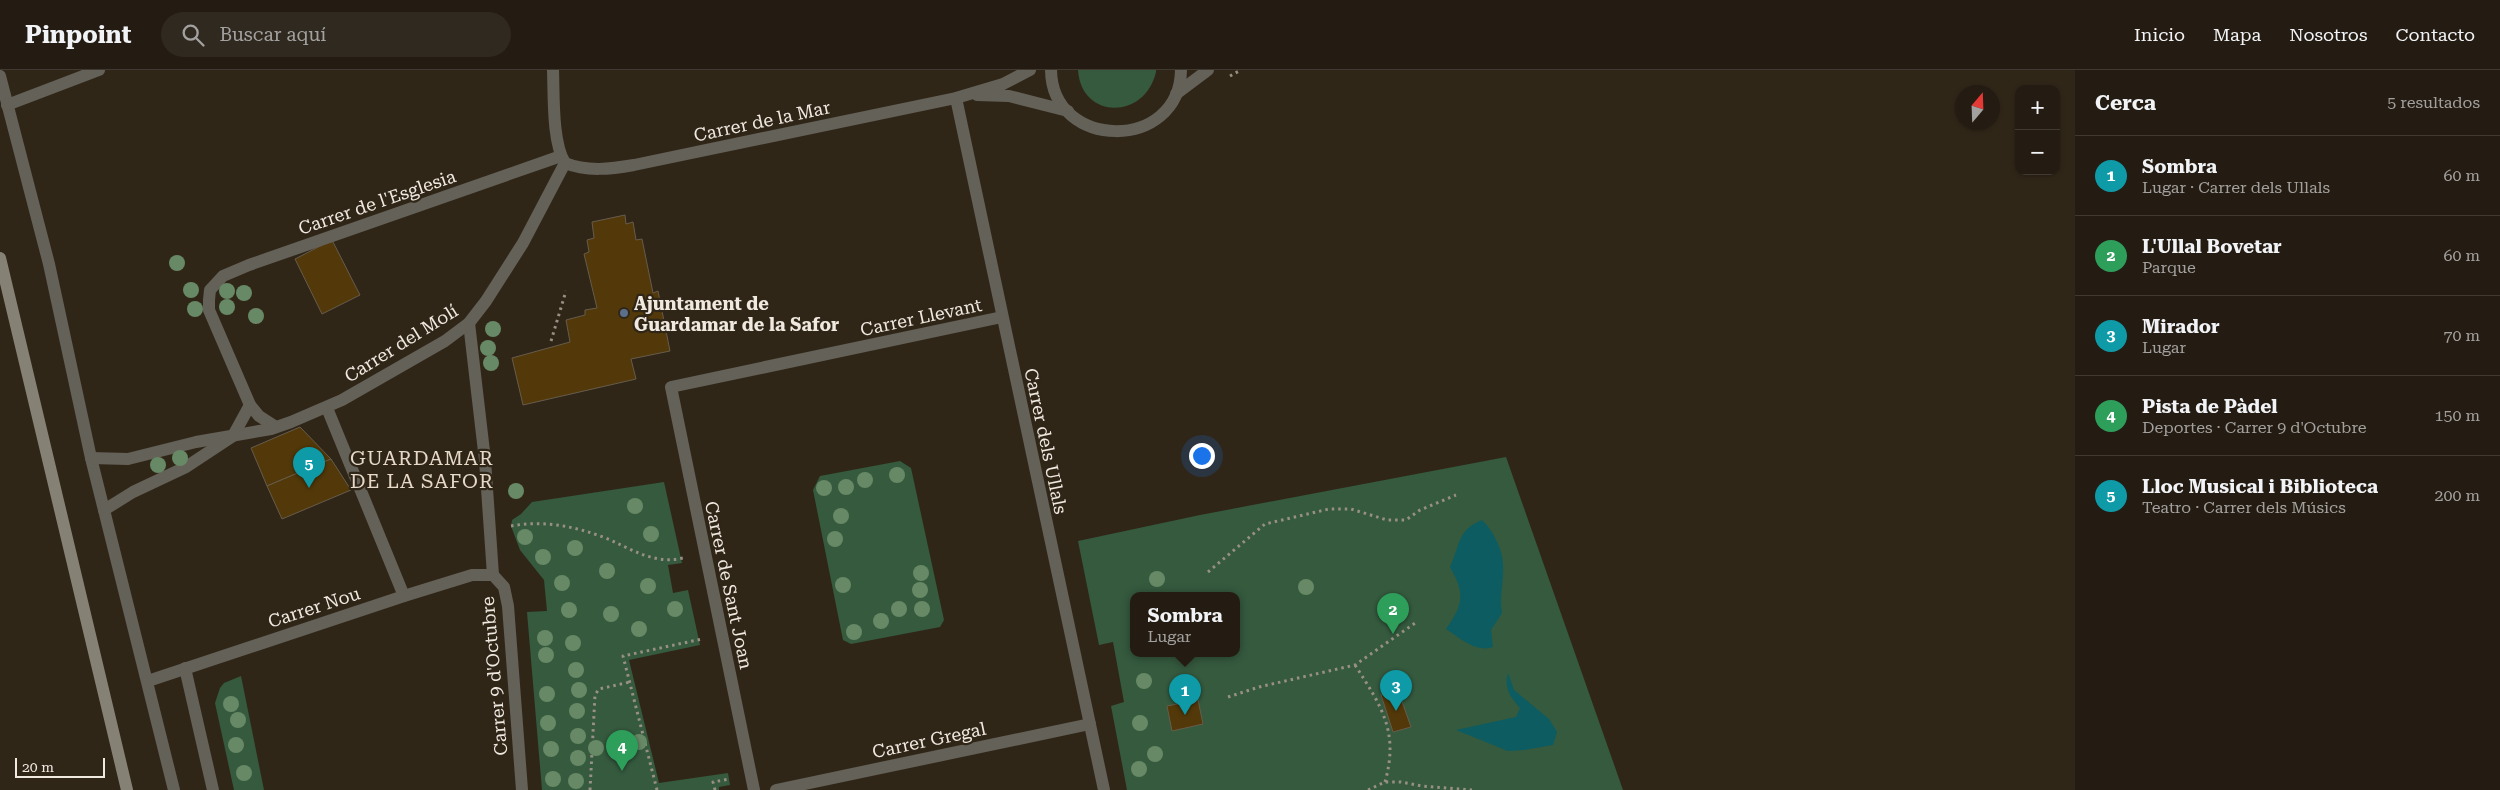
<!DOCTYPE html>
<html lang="es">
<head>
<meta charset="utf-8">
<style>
	:root { --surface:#241c12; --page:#302920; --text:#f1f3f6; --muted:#a3a19f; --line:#413a32; --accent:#eba93a }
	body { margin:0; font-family:"Roboto Serif",serif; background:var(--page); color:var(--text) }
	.controls { position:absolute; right:15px; top:15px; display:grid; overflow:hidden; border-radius:10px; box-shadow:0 1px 4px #0004 }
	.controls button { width:45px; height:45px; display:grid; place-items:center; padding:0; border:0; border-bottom:1px solid var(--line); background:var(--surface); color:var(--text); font:25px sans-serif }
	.compass { position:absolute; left:1955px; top:15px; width:45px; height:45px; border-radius:50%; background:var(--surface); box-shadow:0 1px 4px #0004; rotate:19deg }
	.scale { position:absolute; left:15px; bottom:12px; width:90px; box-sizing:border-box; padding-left:5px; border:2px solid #f0e9e0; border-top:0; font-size:14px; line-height:18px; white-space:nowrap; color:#f0e9e0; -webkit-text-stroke:4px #302618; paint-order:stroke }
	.you { position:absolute; left:1201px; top:385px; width:18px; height:18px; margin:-12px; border:4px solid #fff; border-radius:50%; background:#1a73e8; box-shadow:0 0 0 8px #1a73e833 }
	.badge { display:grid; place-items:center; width:32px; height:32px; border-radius:50%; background:var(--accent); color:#fff; font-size:16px; font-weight:700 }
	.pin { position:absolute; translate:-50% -41px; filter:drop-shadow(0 1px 2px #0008) }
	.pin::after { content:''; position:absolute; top:26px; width:18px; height:15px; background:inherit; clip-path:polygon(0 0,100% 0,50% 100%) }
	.popup { position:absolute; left:1130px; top:522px; width:110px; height:65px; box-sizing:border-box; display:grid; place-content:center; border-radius:10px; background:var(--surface); filter:drop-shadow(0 1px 4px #0005); font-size:16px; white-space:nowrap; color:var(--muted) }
	.popup b { font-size:19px; color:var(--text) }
	.popup::after { content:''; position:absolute; left:50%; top:100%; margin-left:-10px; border:10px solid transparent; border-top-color:var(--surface) }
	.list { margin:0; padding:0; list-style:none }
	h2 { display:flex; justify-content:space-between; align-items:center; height:65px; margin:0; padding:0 20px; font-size:21px }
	h2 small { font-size:16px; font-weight:400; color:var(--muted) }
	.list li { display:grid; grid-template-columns:32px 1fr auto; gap:15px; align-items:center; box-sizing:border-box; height:80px; padding:0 20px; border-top:1px solid var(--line) }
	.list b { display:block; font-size:19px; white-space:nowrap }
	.list p { margin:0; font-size:16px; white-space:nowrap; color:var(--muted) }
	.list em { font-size:16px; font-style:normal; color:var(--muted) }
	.icon { flex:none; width:28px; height:28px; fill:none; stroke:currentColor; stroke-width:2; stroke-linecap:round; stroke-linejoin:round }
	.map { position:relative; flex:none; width:2075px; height:720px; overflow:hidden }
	header { display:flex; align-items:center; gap:30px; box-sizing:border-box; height:70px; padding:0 25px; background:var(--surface); border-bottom:1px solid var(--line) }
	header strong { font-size:24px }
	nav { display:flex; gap:28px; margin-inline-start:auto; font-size:18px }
	.search { width:350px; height:45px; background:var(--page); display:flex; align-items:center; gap:12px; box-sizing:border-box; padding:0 18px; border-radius:28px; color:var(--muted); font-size:19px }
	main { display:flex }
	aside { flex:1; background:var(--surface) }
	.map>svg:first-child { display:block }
	.green { fill:#355a3e; fill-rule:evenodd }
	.water { fill:#0c5c62 }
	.building { fill:#533909; stroke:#665c4c }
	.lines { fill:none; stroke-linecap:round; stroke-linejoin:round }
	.path { stroke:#999085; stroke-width:3; stroke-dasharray:2.5 4; stroke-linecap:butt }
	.pedestrian { stroke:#646159; stroke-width:12 }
	.minor { stroke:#646159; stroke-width:12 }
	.secondary { stroke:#868175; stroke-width:12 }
	.tree { fill:#688966 }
	.service-dot { fill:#5c6f8a; stroke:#302618; stroke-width:2 }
	.labels { text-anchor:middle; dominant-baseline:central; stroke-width:4.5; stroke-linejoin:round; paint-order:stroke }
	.street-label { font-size:18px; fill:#f0e9e0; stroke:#302618 }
	.poi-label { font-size:18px; font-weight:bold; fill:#f0e9e0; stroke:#302618; text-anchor:start }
	.quarter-label { font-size:20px; letter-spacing:1px; fill:#e6d9c8; stroke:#302618 }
</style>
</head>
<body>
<header>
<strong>Pinpoint</strong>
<div class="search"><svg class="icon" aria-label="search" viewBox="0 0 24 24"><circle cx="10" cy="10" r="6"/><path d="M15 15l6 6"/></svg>Buscar aquí</div>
<nav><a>Inicio</a><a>Mapa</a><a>Nosotros</a><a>Contacto</a></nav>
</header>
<main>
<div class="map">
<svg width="2075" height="720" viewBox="0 0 2075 720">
	<rect width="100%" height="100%" fill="#302618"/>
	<g class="green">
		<path d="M 1078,0 L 1156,0 L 1156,2 C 1145,50 1081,50 1078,0 Z"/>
		<path d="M 1506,387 L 1623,720 L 1127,720 L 1111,636 L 1124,632 L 1113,572 L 1099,575 L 1078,471 L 1200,445 ZM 1134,526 L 1236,526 L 1236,584 L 1134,584 Z"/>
		<path d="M 900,391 L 911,398 L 944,550 L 940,557 L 851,574 L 843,570 L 813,420 L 820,406 Z"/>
		<path d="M 664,412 L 682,493 L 668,495 L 673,523 L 688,520 L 700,575 L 629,590 L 659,713 L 728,703 L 730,715 L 719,717 L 719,720 L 542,720 L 527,542 L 547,541 L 544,510 L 520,480 L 511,456 L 512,450 L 521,444 L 532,432 Z"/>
		<path d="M 241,606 L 264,720 L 234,720 L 215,633 L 220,618 L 224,613 Z"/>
	</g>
	<g class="water">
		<path d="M 1482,450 C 1493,461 1503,479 1503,495 C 1504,512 1499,526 1502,543 L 1491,560 L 1493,577 C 1476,583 1460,568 1446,559 C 1464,534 1465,523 1450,497 C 1460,476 1457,460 1482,450 Z"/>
		<path d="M 1508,603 L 1514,620 L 1549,649 L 1557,662 L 1553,675 L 1524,680 L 1508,681 L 1456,660 L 1516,647 L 1520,638 C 1510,626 1504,619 1508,603 Z"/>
	</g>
	<g class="building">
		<path d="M 625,145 L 626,154 L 633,152 L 636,170 L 642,169 L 653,223 L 658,221 L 670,281 L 631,289 L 636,309 L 523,335 L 512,288 L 570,272 L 566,250 L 585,245 L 585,240 L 597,238 L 584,184 L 589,182 L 587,170 L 594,168 L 592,152 Z"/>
		<path d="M 332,170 L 360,225 L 322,244 L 295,189 Z"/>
		<path d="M 300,357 L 331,389 L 267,416 L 251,378 Z"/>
		<path d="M 331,389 L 351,420 L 282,449 L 267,416 Z"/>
		<path d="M 1398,620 L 1411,657 L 1393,662 L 1381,625 Z"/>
		<path d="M 1198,630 L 1203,654 L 1172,661 L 1167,636 Z"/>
	</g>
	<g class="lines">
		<g class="path">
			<path d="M 1230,6 L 1241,0"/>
			<path d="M 551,271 L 566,221"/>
			<path d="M 511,456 C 543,450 573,456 603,467 C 631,478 652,495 683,488"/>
			<path d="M 1208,502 L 1265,454 L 1329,439 L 1351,439 L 1387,450 L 1406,450 L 1420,440 L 1456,425"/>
			<path d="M 1355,595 C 1382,637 1399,662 1385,712"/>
			<path d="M 1228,627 L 1259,617 L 1355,595 L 1418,551"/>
			<path d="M 590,720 L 595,625 L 599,619 L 630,612"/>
			<path d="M 657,720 L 623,586 L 702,569"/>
			<path d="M 715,720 L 713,712 L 729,709"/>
			<path d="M 1368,720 L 1385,712 L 1401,712 L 1422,716 L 1472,720"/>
		</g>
		<path class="pedestrian" d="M 469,253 L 485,390 L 493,505"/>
		<g class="minor">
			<path d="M 553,0 C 554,25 552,72 565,93"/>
			<path d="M 1051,0 C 1052,81 1180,82 1181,0"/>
			<path d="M 0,6 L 49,194 L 91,388 L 174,720"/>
			<path d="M 1176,24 L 1208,0"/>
			<path d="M 977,25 L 1009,26 L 1068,41"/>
			<path d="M 956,28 L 1104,720"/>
			<path d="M 7,35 L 99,0"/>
			<path d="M 565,93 C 587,102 611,99 634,95 L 956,28 L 1003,14 L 1030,0"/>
			<path d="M 327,338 L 404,526"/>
			<path d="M 276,357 L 259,346 L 250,335 L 209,240 L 209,230 L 210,220 L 223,206 L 249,195 L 561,86"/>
			<path d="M 91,388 L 128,389 L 196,372 L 271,359 L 291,352 L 342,330 L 445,271 L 469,253 L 486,231 L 523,173 L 565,93"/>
			<path d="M 104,440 L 133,422 L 186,397 L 233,366 L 250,335"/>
			<path d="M 185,598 L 213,720"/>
			<path d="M 148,611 L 404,526 L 472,505 L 493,505 L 504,517 L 508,536 L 522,720"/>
			<path d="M 754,720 L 671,317 L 1002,247"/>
			<path d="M 776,720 L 1090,654"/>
		</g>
		<path class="secondary" d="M 0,188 L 127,720"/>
	</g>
	<g class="tree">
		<circle cx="177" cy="193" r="8"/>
		<circle cx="191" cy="220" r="8"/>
		<circle cx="227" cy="221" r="8"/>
		<circle cx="244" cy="223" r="8"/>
		<circle cx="227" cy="237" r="8"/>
		<circle cx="195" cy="239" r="8"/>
		<circle cx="256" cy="246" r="8"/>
		<circle cx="493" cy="259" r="8"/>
		<circle cx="488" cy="278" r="8"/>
		<circle cx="491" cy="293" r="8"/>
		<circle cx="180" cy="388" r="8"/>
		<circle cx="158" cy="395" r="8"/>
		<circle cx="897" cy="405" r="8"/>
		<circle cx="865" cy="410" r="8"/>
		<circle cx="846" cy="417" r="8"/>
		<circle cx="824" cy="418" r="8"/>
		<circle cx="516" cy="421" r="8"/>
		<circle cx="635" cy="436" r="8"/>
		<circle cx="841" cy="446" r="8"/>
		<circle cx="651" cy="464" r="8"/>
		<circle cx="525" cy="467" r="8"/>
		<circle cx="835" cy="469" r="8"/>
		<circle cx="575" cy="478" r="8"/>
		<circle cx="543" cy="487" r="8"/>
		<circle cx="607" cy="501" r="8"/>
		<circle cx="921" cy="503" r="8"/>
		<circle cx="1157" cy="509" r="8"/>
		<circle cx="562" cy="513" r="8"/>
		<circle cx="843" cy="515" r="8"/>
		<circle cx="648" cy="516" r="8"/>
		<circle cx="1306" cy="517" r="8"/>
		<circle cx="920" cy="520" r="8"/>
		<circle cx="675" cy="539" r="8"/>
		<circle cx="899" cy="539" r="8"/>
		<circle cx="922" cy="539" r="8"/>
		<circle cx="569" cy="540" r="8"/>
		<circle cx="611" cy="544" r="8"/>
		<circle cx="881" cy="551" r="8"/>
		<circle cx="639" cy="559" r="8"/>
		<circle cx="854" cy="562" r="8"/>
		<circle cx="545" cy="568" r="8"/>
		<circle cx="573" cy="573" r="8"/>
		<circle cx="546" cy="585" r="8"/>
		<circle cx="576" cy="600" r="8"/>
		<circle cx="1144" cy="611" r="8"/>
		<circle cx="579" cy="620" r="8"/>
		<circle cx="547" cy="624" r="8"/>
		<circle cx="231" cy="634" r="8"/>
		<circle cx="577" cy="641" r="8"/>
		<circle cx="238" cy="650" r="8"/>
		<circle cx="548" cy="653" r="8"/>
		<circle cx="1140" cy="653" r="8"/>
		<circle cx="578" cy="666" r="8"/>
		<circle cx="639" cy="672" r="8"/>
		<circle cx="236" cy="675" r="8"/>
		<circle cx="596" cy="678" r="8"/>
		<circle cx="551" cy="679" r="8"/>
		<circle cx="1155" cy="684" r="8"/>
		<circle cx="578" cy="688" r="8"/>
		<circle cx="1139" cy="699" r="8"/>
		<circle cx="244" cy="703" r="8"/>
		<circle cx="553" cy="709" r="8"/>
		<circle cx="576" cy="711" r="8"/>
	</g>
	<circle class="service-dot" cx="624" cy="243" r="5"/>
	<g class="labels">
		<g class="street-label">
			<text transform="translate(762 51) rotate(-12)">Carrer de la Mar</text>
			<text transform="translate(377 132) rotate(-19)">Carrer de l'Esglesia</text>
			<text transform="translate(921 247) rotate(-12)">Carrer Llevant</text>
			<text transform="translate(401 273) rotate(-32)">Carrer del Molí</text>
			<text transform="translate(1046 371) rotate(78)">Carrer dels Ullals</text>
			<text transform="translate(729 515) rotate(78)">Carrer de Sant Joan</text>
			<text transform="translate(314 537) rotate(-18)">Carrer Nou</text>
			<text transform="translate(494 606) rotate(-95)">Carrer 9 d'Octubre</text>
			<text transform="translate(929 670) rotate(-12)">Carrer Gregal</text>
		</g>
		<g class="poi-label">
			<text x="634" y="233">Ajuntament de<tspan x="634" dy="21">Guardamar de la Safor</tspan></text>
		</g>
		<g class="quarter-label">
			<text x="422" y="388">GUARDAMAR<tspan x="422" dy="23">DE LA SAFOR</tspan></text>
		</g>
	</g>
</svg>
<div class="controls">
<button>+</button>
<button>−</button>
</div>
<svg class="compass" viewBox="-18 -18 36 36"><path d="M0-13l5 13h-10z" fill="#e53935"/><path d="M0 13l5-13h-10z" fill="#a3a19f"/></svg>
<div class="scale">20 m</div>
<div class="you"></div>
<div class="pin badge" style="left:1185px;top:645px;background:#0f9aa8">1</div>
<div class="popup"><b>Sombra</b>Lugar</div>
<div class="pin badge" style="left:1393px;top:564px;background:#2e9e5b">2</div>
<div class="pin badge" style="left:1396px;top:641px;background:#0f9aa8">3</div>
<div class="pin badge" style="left:622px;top:701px;background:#2e9e5b">4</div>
<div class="pin badge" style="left:309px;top:418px;background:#0f9aa8">5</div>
</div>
<aside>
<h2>Cerca<small>5 resultados</small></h2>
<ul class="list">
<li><span class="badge" style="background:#0f9aa8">1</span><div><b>Sombra</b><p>Lugar · Carrer dels Ullals</p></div><em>60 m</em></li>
<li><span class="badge" style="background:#2e9e5b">2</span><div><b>L'Ullal Bovetar</b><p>Parque</p></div><em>60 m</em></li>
<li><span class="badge" style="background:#0f9aa8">3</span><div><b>Mirador</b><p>Lugar</p></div><em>70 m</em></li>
<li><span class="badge" style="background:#2e9e5b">4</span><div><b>Pista de Pàdel</b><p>Deportes · Carrer 9 d'Octubre</p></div><em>150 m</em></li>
<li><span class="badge" style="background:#0f9aa8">5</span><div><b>Lloc Musical i Biblioteca</b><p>Teatro · Carrer dels Músics</p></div><em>200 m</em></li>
</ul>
</aside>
</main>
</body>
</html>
